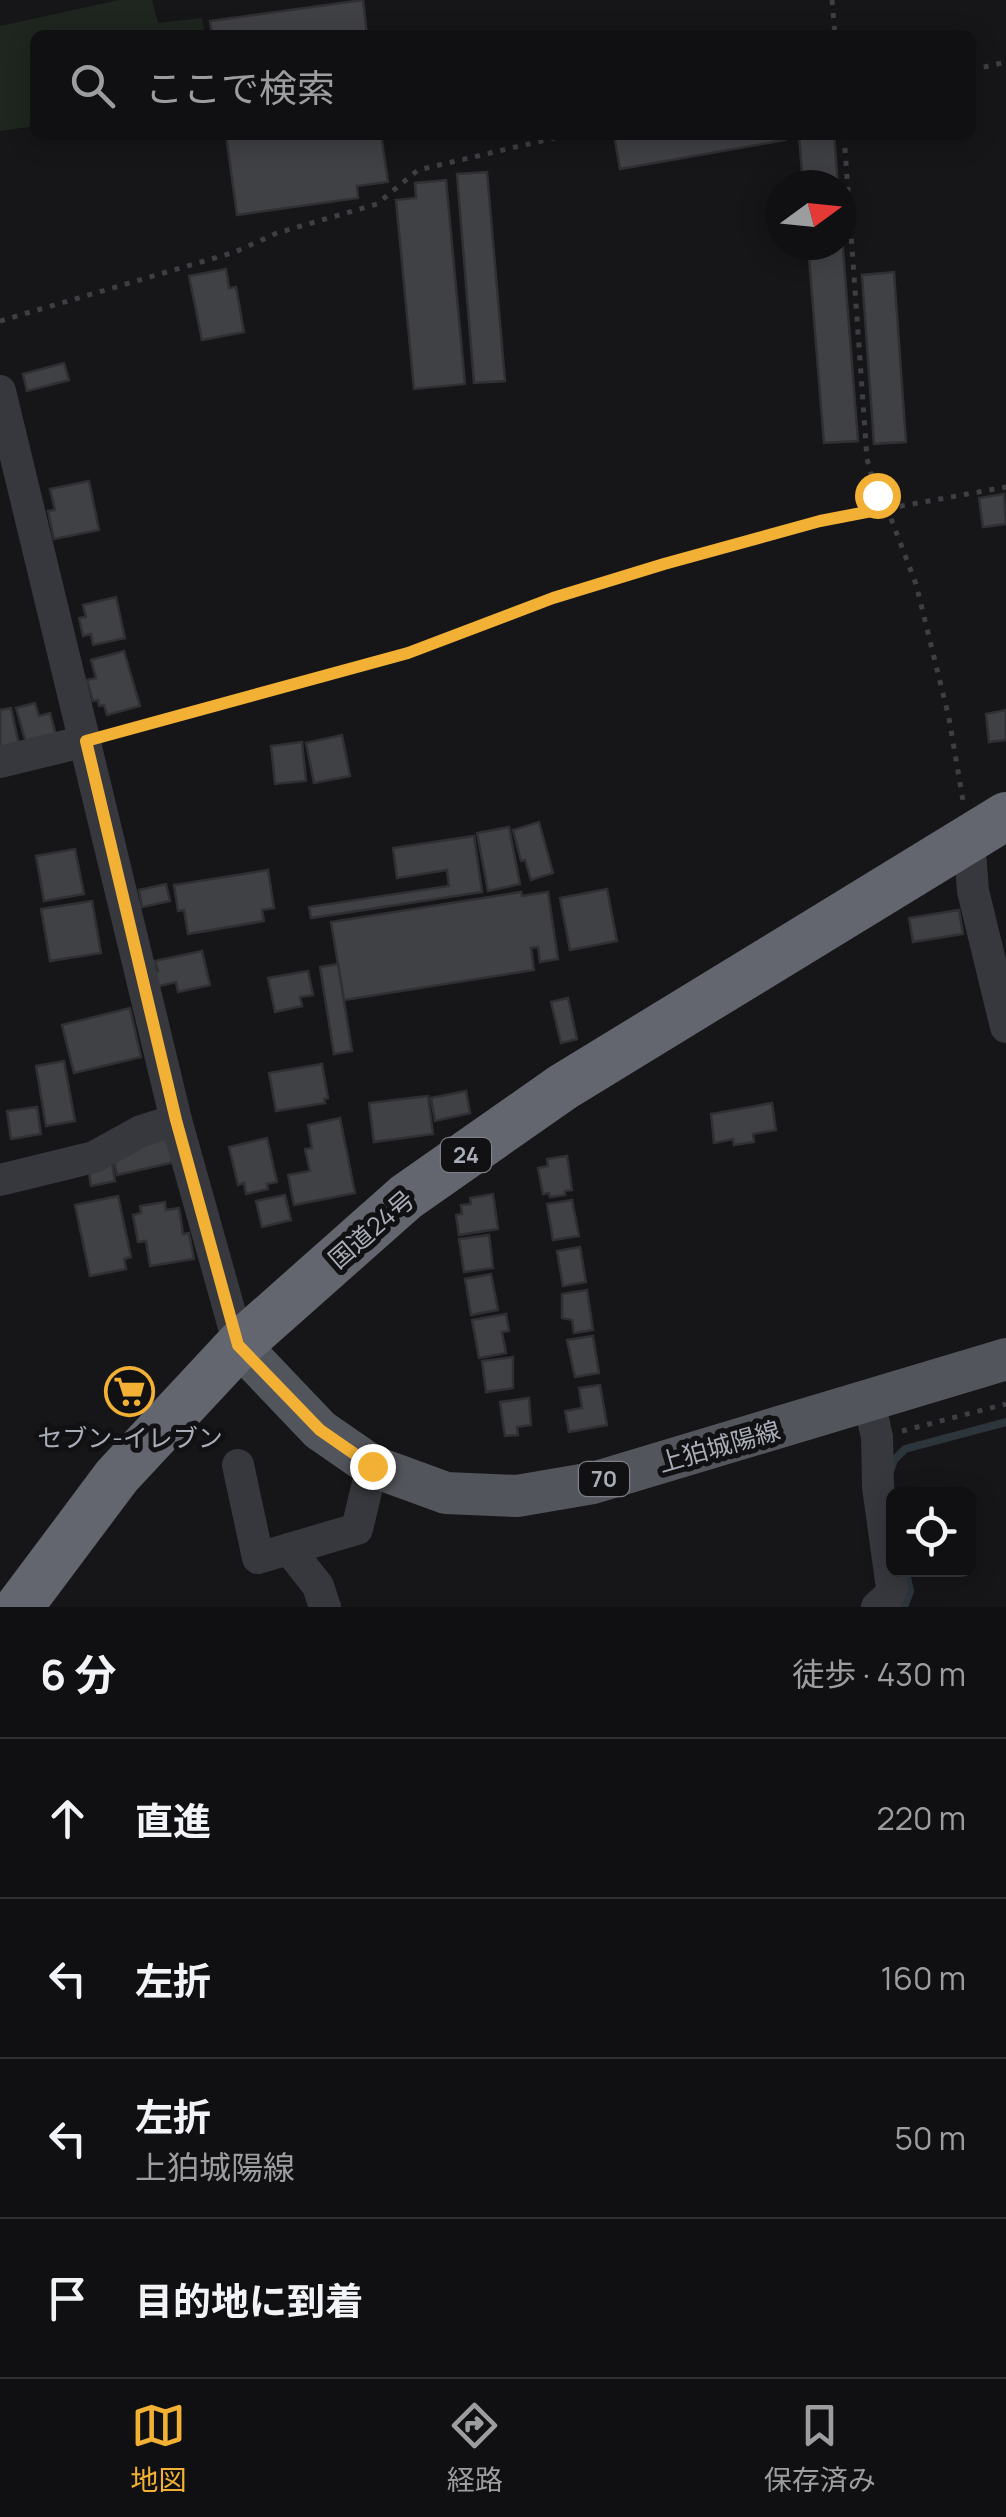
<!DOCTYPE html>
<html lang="ja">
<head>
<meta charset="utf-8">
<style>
	:root { --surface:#101012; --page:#19191b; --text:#f1f3f6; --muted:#9c9d9f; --line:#303032; --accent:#f2b134 }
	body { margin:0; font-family:Manrope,"Noto Sans JP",sans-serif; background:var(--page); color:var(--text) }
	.controls { position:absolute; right:30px; bottom:30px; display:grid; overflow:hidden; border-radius:15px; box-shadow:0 5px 25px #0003 }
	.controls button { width:90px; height:90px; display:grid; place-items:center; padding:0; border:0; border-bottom:2px solid var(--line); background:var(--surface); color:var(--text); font:50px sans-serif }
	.compass { position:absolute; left:766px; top:170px; width:90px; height:90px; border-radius:50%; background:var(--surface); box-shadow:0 5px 25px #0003; rotate:75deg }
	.stop { position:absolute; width:30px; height:30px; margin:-22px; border:8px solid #f2b134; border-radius:50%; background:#fff }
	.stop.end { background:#f2b134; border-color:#fff; box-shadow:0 2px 10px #0008 }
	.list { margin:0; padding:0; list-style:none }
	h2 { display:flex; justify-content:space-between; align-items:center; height:130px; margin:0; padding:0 40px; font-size:42px }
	h2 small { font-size:32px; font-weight:400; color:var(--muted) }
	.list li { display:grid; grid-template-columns:65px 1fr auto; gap:30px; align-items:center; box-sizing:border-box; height:160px; padding:0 40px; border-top:2px solid var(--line) }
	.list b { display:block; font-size:38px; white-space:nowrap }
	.list p { margin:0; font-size:32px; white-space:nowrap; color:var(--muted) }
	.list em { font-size:32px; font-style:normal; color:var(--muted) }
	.icon { flex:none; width:55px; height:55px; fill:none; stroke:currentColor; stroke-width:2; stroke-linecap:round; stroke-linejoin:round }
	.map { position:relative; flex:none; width:1006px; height:1607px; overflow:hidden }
	.search { position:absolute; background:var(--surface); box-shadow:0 5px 25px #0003; left:30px; right:30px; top:30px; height:110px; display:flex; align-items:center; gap:25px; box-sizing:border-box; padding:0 35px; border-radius:15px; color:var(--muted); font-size:38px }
	.sheet { height:770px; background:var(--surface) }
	nav { display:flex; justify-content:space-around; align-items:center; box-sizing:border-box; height:140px; border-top:2px solid var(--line); background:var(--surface); font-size:28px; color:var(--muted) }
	nav a { display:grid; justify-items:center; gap:5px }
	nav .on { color:var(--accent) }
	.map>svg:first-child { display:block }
	.green { fill:#1e261f }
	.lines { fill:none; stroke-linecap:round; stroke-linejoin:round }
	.stream { stroke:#2c353c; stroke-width:8 }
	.building { fill:#404145; stroke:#303034; stroke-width:2.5 }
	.path { stroke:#3d3f44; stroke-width:5; stroke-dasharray:5 8; stroke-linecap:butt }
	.minor { stroke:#37383d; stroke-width:32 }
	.major { stroke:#53555c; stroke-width:42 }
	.highway { stroke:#63666e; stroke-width:48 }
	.route { stroke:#f2b134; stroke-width:12 }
	.labels { text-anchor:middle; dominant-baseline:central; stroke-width:10; stroke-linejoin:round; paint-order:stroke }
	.shield { fill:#111113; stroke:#7b7e86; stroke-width:2.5 }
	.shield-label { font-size:22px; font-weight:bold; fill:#a8adb8 }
	.street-label { font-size:25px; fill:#a8adb8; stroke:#111113 }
	.poi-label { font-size:25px; fill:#a8adb8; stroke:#111113 }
</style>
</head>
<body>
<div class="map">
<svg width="1006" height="1607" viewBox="0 0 1006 1607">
	<rect width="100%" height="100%" fill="#161618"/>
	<path class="green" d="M 119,0 L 152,0 L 158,23 L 202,18 L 205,35 L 35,35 L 35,126 L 0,131 L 0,26 Z"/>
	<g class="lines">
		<g class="stream">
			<path d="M 891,1469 L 894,1460 L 905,1449 L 1006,1422"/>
			<path d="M 904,1607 L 910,1591 L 906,1573"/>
		</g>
	</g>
	<g class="building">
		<path d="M 363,0 L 367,35 L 212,35 L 210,21 Z"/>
		<path d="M 226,135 L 381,135 L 388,182 L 357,186 L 358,198 L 237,215 Z"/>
		<path d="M 614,135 L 784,135 L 785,140 L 620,169 Z"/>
		<path d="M 799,135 L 834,135 L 838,185 L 803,185 Z"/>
		<path d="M 487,172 L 505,381 L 474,383 L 457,174 Z"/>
		<path d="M 446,180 L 465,384 L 414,389 L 396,200 L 416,198 L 415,183 Z"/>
		<path d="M 841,224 L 858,441 L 824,443 L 808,245 L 841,245 Z"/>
		<path d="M 226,269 L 229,288 L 236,287 L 244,332 L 202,340 L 189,276 Z"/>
		<path d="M 894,272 L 906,442 L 874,444 L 862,275 Z"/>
		<path d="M 64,363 L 69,380 L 27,391 L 23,374 Z"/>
		<path d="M 89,481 L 99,530 L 54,539 L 48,511 L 55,510 L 50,489 Z"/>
		<path d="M 1004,494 L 1006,524 L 983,527 L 979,498 Z"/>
		<path d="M 116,597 L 125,638 L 93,645 L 91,634 L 83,636 L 79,618 L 86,617 L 83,605 Z"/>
		<path d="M 124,651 L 140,706 L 107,715 L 104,705 L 99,706 L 98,700 L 93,701 L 87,680 L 96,678 L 91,660 Z"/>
		<path d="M 35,703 L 39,716 L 50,713 L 56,735 L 26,743 L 16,708 Z"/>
		<path d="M 11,708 L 19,745 L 0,749 L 0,710 Z"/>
		<path d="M 1006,710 L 1006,740 L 989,742 L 986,714 Z"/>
		<path d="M 342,735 L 350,776 L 314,783 L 306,743 Z"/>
		<path d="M 302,742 L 306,781 L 275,784 L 271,746 Z"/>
		<path d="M 539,822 L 553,873 L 531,880 L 525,860 L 521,861 L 513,830 Z"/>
		<path d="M 509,827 L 520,884 L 488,891 L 477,833 Z"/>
		<path d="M 474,836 L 482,892 L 311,918 L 309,907 L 449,886 L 447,870 L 397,878 L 393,848 Z"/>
		<path d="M 75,849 L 84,894 L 44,901 L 36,856 Z"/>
		<path d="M 268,870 L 274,908 L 262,910 L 264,921 L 188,934 L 184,910 L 178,911 L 174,885 Z"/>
		<path d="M 166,884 L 170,901 L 142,907 L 139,890 Z"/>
		<path d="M 607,889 L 617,941 L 570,950 L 560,898 Z"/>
		<path d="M 521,892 L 522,896 L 548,892 L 558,959 L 540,962 L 538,947 L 531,948 L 534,970 L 344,1000 L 331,922 Z"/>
		<path d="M 92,901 L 101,953 L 50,961 L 41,909 Z"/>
		<path d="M 959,910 L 963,934 L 913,942 L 909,918 Z"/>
		<path d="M 202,951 L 210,985 L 178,992 L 176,982 L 155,987 L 153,973 L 158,971 L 155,961 Z"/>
		<path d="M 338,964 L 352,1051 L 334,1054 L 320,967 Z"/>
		<path d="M 308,971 L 313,995 L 300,997 L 302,1006 L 275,1012 L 268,978 Z"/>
		<path d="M 568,998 L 577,1039 L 561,1043 L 551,1002 Z"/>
		<path d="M 130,1008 L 141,1057 L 74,1073 L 62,1025 Z"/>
		<path d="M 64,1061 L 75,1121 L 46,1126 L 36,1066 Z"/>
		<path d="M 322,1064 L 328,1098 L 324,1099 L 325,1103 L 276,1111 L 269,1073 Z"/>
		<path d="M 466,1091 L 470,1113 L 435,1121 L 431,1098 Z"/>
		<path d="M 428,1096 L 433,1134 L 374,1142 L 369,1103 Z"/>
		<path d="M 772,1103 L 776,1130 L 753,1134 L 754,1142 L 734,1145 L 733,1139 L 714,1143 L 711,1114 Z"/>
		<path d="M 37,1107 L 41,1134 L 11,1139 L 7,1111 Z"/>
		<path d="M 340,1118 L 355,1193 L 294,1205 L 288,1175 L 310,1171 L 305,1149 L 312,1148 L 308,1125 Z"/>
		<path d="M 164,1135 L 175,1162 L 117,1175 L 113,1157 Z"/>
		<path d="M 267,1138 L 277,1182 L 267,1184 L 268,1189 L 246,1194 L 244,1183 L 238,1185 L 229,1147 Z"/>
		<path d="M 567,1156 L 572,1190 L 565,1191 L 565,1195 L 550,1197 L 549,1193 L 543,1194 L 538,1168 L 548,1166 L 547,1159 Z"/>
		<path d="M 112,1163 L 115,1181 L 91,1186 L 88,1168 Z"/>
		<path d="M 493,1194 L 498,1229 L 459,1235 L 456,1215 L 462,1214 L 461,1205 L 471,1204 L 470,1198 Z"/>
		<path d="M 285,1195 L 291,1220 L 262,1227 L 256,1201 Z"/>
		<path d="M 118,1196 L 131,1257 L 124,1259 L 126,1269 L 90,1276 L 75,1205 Z"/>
		<path d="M 572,1200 L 579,1236 L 553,1240 L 547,1204 Z"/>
		<path d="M 165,1202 L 166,1210 L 179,1208 L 183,1234 L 189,1233 L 194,1259 L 150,1266 L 146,1241 L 138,1242 L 133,1215 L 141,1213 L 140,1206 Z"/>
		<path d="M 489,1235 L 493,1268 L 464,1272 L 459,1239 Z"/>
		<path d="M 580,1247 L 586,1282 L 563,1286 L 557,1251 Z"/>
		<path d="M 491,1274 L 498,1310 L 471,1315 L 465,1279 Z"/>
		<path d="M 587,1290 L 593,1330 L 574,1333 L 572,1320 L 562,1318 L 562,1294 Z"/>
		<path d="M 506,1314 L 509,1331 L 502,1332 L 506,1353 L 479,1358 L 472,1320 Z"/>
		<path d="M 593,1336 L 599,1373 L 575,1377 L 567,1340 Z"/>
		<path d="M 513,1357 L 513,1388 L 486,1392 L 482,1361 Z"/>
		<path d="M 600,1385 L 607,1425 L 569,1432 L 565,1411 L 582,1408 L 579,1388 Z"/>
		<path d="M 529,1398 L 531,1425 L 517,1427 L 518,1435 L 505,1436 L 500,1402 Z"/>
	</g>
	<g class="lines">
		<g class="path">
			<path d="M 832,0 L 835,35"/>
			<path d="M 971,70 L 1006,62"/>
			<path d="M 844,135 L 867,459 L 877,495 L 887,508 L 916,584 L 949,718 L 963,801"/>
			<path d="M 0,321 L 235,252 L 277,233 L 377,204 L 418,170 L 567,135"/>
			<path d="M 114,733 L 408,653 L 553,597 L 664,564 L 819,521 L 1006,487"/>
			<path d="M 902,1431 L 1006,1404"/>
		</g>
		<g class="minor">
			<path d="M 0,391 L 176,1120 L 239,1345"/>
			<path d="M 0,762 L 86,741"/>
			<path d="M 969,839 L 973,891 L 1006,1027"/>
			<path d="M 0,1180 L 94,1157 L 141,1131 L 176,1120"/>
			<path d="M 869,1402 L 877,1437 L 878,1487 L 892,1588 L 889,1596 L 877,1607"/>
			<path d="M 238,1465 L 258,1558 L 289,1549"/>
			<path d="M 325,1607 L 318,1586 L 289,1549 L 357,1529 L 372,1466"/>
		</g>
		<path class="major" d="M 239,1345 L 320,1430 L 372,1466 L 446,1493 L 517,1496 L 593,1483 L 1006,1359"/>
		<path class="highway" d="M 19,1607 L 117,1476 L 239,1345 L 406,1197 L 563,1087 L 1006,816"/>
	</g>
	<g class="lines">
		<path class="route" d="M 372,1466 L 320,1430 L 238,1345 L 176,1120 L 86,741 L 408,653 L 553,598 L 664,564 L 820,521 L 887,508 L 877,495"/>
	</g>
	<defs>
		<symbol id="supermarket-ring" viewBox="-11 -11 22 22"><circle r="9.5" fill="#111113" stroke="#f2b134" stroke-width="1.5"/><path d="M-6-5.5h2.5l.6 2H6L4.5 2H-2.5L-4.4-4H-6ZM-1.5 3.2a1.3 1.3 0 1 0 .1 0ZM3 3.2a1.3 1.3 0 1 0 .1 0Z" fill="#f2b134"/></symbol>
	</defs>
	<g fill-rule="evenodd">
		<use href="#supermarket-ring" x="102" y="1364" width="55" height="55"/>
	</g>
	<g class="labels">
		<g class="shield">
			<rect x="441" y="1138" width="50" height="34" rx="8"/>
			<rect x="579" y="1462" width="50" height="34" rx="8"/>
		</g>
		<g class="shield-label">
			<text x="466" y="1155">24</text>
			<text x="604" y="1479">70</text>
		</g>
		<g class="street-label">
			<text transform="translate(371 1229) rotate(-41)">国道24号</text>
			<text transform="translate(719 1446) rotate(-16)">上狛城陽線</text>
		</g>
		<g class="poi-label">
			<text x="130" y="1437">セブン-イレブン</text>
		</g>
	</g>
</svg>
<div class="controls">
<button><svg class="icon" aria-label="locate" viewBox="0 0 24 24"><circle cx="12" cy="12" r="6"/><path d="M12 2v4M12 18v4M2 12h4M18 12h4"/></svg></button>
</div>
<svg class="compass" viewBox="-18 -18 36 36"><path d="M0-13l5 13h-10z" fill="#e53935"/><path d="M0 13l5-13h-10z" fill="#9c9d9f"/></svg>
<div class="stop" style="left:877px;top:495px"></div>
<div class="stop end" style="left:372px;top:1466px"></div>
<div class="search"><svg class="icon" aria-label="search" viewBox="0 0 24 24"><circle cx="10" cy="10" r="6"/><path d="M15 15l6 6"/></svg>ここで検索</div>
</div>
<section class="sheet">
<h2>6 分<small>徒歩 · 430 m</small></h2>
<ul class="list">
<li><svg class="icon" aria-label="ahead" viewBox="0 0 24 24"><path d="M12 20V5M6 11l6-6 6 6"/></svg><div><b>直進</b></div><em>220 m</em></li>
<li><svg class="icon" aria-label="left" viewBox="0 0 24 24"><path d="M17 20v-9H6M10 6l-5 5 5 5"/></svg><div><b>左折</b></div><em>160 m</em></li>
<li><svg class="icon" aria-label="left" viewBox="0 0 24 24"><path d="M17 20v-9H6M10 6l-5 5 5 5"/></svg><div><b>左折</b><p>上狛城陽線</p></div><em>50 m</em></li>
<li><svg class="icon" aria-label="arrive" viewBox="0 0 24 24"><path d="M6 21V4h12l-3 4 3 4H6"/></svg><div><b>目的地に到着</b></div></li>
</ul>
</section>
<nav>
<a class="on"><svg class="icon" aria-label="map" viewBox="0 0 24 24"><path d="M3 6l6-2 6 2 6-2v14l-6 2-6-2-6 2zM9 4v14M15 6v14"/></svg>地図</a>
<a><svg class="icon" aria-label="directions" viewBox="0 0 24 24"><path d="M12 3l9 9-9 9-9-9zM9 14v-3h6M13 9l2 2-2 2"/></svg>経路</a>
<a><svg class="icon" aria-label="saved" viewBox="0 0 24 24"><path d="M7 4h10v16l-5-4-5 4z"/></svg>保存済み</a>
</nav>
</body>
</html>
